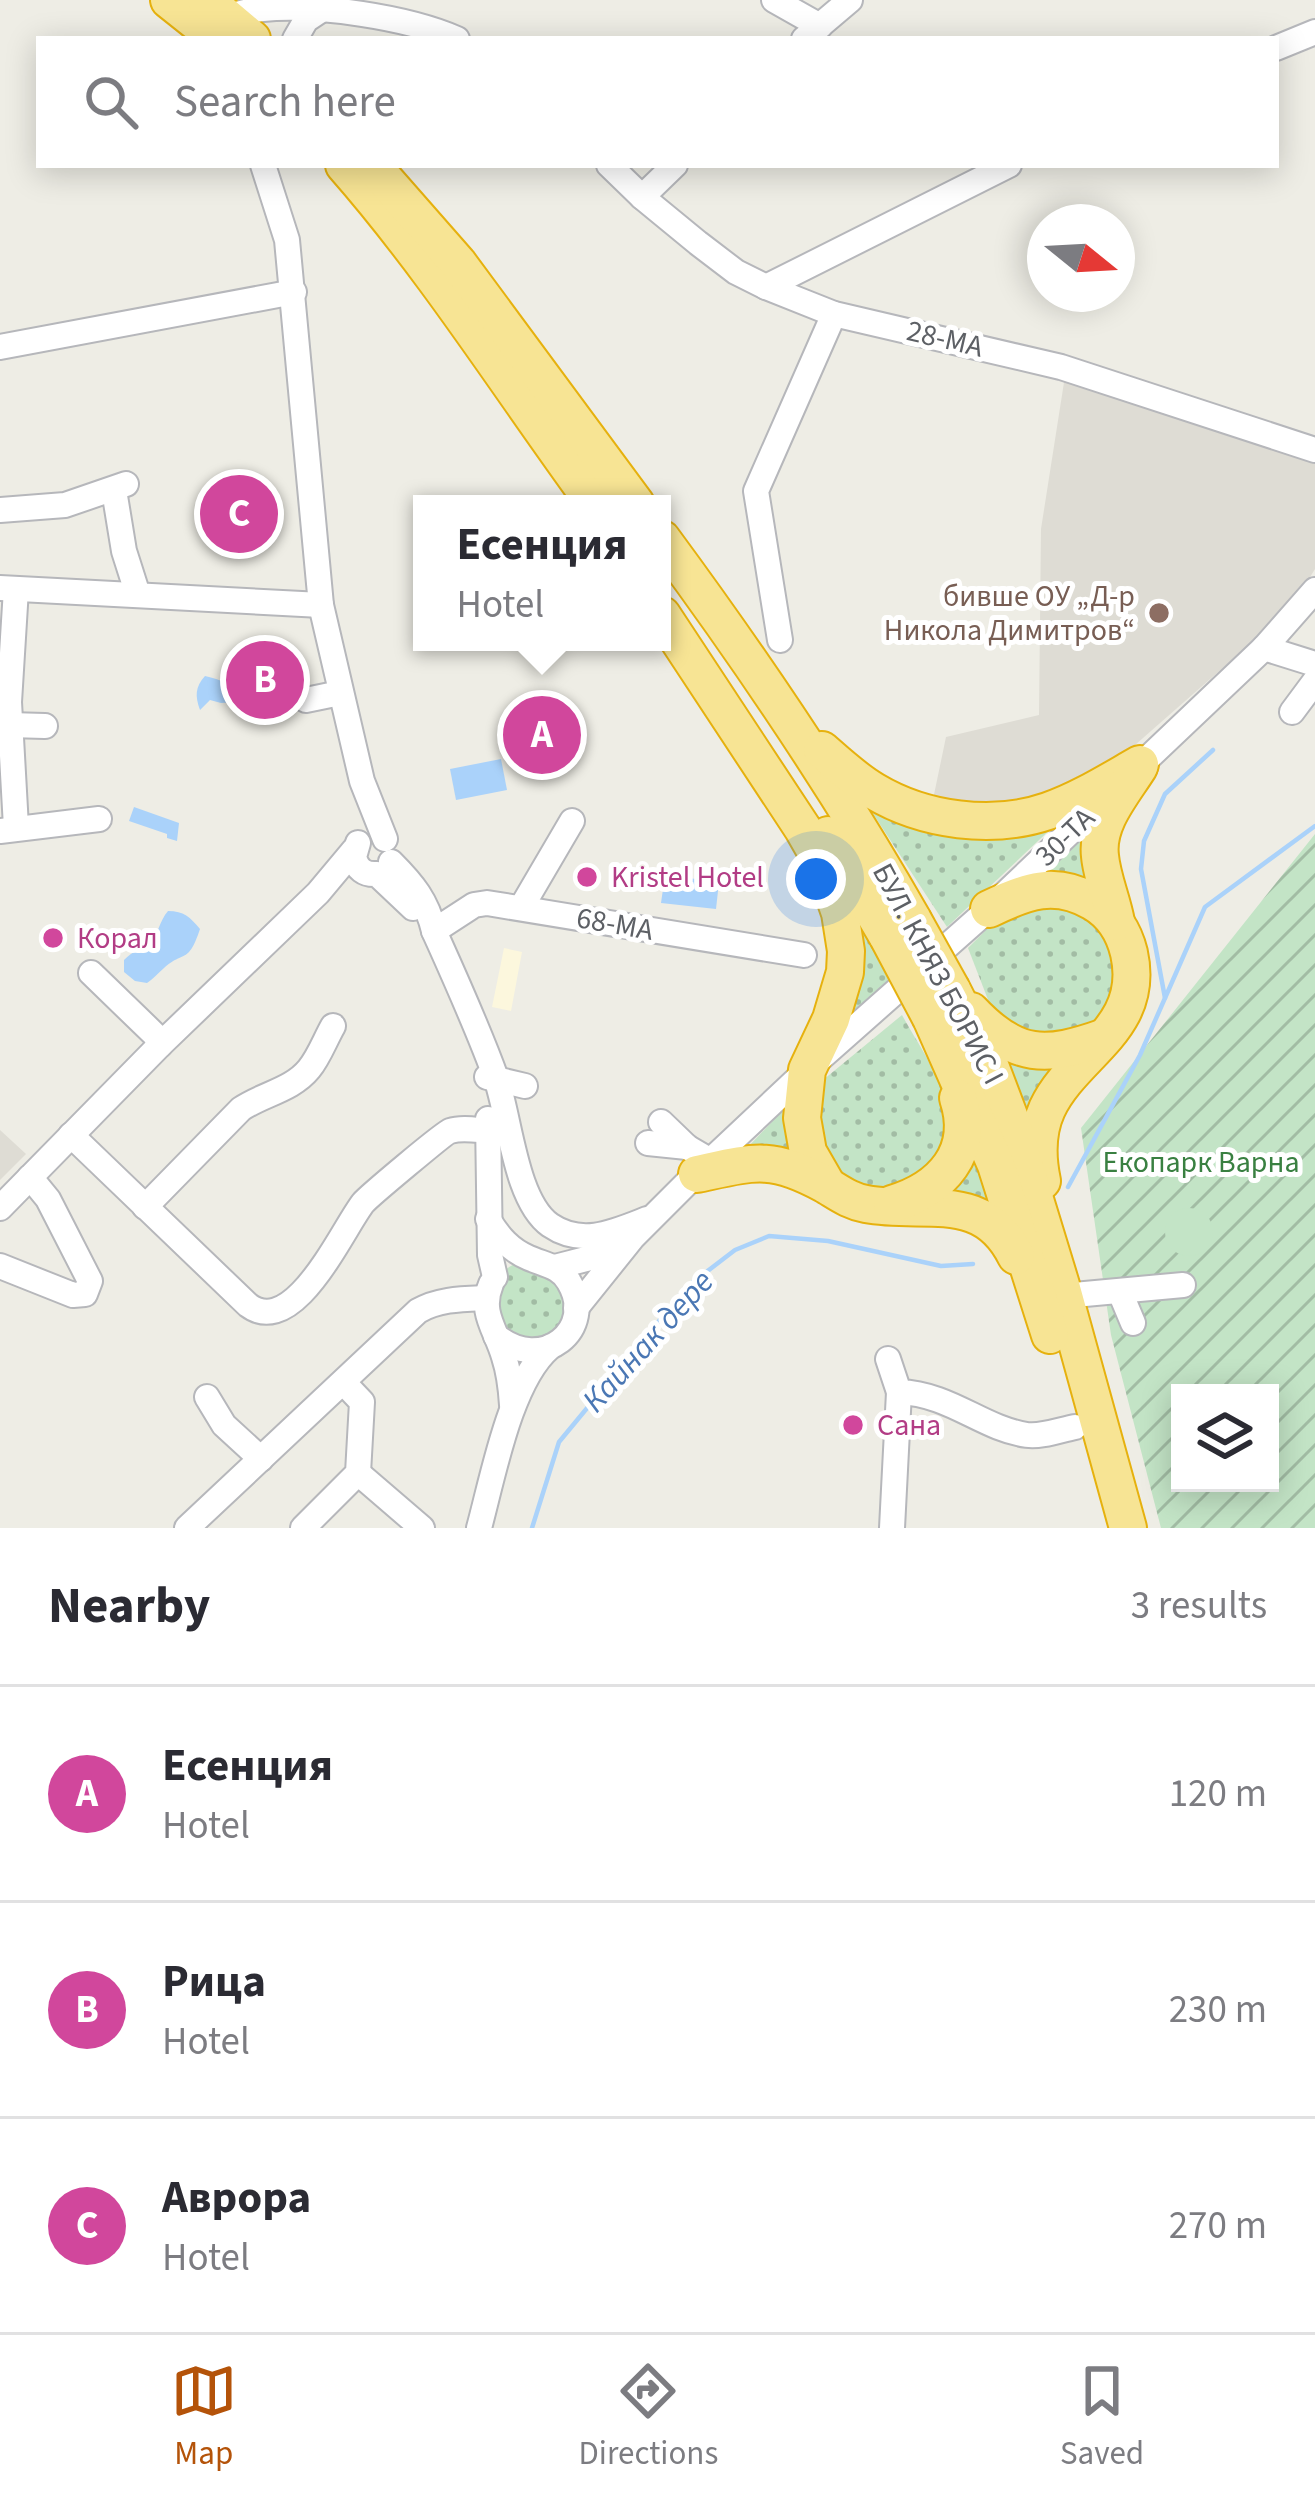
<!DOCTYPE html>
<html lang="en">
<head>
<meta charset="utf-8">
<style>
	:root { --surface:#fff; --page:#f2f2f3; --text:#2b2b33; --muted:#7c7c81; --line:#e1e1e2; --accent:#b45309 }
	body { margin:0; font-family:"Source Sans 3",sans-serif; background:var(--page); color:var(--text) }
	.controls { position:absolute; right:36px; bottom:36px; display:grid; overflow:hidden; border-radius:0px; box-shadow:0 6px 30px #0003 }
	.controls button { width:108px; height:108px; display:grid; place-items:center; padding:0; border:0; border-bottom:3px solid var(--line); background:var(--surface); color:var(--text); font:60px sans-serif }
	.compass { position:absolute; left:1027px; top:204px; width:108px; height:108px; border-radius:50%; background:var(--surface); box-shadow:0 6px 30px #0003; rotate:108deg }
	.you { position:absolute; left:816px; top:879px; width:42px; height:42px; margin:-30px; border:9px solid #fff; border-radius:50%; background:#1a73e8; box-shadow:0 0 0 18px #1a73e833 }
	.badge { display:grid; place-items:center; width:78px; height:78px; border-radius:50%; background:var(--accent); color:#fff; font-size:39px; font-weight:700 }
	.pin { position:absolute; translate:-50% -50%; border:6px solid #fff; box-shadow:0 3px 12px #0006 }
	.popup { position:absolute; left:413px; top:495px; width:258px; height:156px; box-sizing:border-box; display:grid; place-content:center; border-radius:0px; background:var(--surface); filter:drop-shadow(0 3px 9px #0005); font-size:39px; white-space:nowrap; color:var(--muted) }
	.popup b { font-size:45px; color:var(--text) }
	.popup::after { content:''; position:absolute; left:50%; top:100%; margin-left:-24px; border:24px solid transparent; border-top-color:var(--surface) }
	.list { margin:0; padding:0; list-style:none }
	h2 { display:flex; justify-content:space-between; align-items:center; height:156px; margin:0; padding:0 48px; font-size:51px }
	h2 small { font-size:39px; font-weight:400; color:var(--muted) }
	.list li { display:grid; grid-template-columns:78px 1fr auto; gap:36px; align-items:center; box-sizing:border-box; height:216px; padding:0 48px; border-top:3px solid var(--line) }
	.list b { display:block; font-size:45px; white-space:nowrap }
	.list p { margin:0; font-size:39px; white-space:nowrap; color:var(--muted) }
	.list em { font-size:39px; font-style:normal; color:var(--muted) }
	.icon { flex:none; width:66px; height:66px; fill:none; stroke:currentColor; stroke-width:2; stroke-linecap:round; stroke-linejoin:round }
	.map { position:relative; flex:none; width:1315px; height:1528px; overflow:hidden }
	.search { position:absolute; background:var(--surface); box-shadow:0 6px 30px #0003; left:36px; right:36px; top:36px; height:132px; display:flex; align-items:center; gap:30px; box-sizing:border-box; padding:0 42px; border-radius:0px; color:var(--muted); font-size:45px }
	.sheet { height:804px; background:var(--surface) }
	nav { display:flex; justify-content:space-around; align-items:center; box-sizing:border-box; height:168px; border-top:3px solid var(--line); background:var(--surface); font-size:33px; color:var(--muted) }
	nav a { display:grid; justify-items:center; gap:6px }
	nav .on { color:var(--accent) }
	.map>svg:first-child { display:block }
	.commercial { fill:#fcf7dd }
	.education { fill:#dedcd4 }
	.grass { fill:url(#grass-dots) }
	.garden { fill:url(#garden-furrows); fill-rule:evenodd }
	.pitch { fill:#c3e4c6 }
	.water { fill:#aad2fa }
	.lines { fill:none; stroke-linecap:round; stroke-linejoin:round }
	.stream { stroke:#aad2fa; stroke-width:4.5 }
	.minor-casing { stroke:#b6b7bb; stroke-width:28 }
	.highway-casing { stroke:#e6b10e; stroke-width:40 }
	.minor { stroke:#fff; stroke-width:24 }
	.highway { stroke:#f7e494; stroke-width:36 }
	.highway-bridge-casing { stroke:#e6b10e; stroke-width:40; stroke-linecap:butt }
	.highway-bridge { stroke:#f7e494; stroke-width:36 }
	.education-dot { fill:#8d6e63; stroke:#fff; stroke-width:4.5 }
	.hotel-dot { fill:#d1479c; stroke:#fff; stroke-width:4.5 }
	.labels { text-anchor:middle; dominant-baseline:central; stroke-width:10; stroke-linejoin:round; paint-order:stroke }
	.street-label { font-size:30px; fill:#5d6065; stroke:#fff }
	.education-label { font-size:30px; fill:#785e54; stroke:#fff; text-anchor:end }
	.hotel-label { font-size:30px; fill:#b23c85; stroke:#fff; text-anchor:start }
	.park-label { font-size:30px; fill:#398041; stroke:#fff }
	.water-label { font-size:33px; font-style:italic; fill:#4a77b4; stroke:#fff }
</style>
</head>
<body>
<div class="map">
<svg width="1315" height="1528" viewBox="0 0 1315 1528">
	<defs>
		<pattern id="grass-dots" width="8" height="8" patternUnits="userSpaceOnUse" patternTransform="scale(3)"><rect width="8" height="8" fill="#c3e4c6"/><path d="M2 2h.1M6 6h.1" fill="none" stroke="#a2bca4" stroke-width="1.8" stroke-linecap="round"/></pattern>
		<pattern id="garden-furrows" width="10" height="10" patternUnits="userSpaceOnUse" patternTransform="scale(3)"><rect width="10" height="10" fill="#c3e4c6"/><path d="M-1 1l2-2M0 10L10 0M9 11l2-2" fill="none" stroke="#a2bca4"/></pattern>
	</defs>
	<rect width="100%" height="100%" fill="#eeede5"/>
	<path class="commercial" d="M 504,948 L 522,952 L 511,1011 L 492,1007 Z"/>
	<g class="education">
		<path d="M 1065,376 L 1315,457 L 1315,569 L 1307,582 L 1250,644 L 1110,767 L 1037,803 L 931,809 L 946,737 L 1039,715 L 1041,529 Z"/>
		<path d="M 0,1130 L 26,1154 L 0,1180 Z"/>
	</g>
	<g class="grass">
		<path d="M 868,806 L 1056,824 L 947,927 Z"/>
		<path d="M 1095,825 L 1104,889 L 1043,875 L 1042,870 Z"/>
		<path d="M 846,890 L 896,985 L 848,1021 Z"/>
		<path d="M 1039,899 L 1088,914 L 1115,950 L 1117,982 L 1101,1019 L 1080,1036 L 1024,1034 L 992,1010 L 968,948 L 1006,910 Z"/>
		<path d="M 902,1015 C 925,1057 967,1110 938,1158 C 930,1171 914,1182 903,1192 L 840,1186 L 812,1109 L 823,1080 Z"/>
		<path d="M 995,1040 L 1060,1057 L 1031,1131 Z"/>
		<path d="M 786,1110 L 798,1157 L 748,1147 L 781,1112 Z"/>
		<path d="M 971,1134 L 1000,1210 L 930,1197 Z"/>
		<path d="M 519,1262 L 564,1275 L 569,1331 L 508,1346 L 486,1298 C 494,1280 500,1270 519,1262 Z"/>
	</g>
	<path class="garden" d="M 1315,834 L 1315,1528 L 1161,1528 L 1111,1335 L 1081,1128 ZM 1180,1393 L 1270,1393 L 1270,1483 L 1180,1483 Z"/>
	<circle class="pitch" cx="1189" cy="1232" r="24"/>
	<g class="water">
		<path d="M 205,676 C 216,678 223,683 235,683 L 238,693 L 235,702 L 221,703 L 210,700 L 200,710 C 195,696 195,687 205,676 Z"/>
		<path d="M 501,759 L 507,790 L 456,800 L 450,769 Z"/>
		<path d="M 134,807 L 179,823 L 177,841 L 167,838 L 167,834 L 129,821 Z"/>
		<path d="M 665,875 L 719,882 L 716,909 L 661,903 Z"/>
		<path d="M 168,911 C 184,911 190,917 200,929 C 188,965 184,950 164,968 C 158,973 153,979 147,983 L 135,981 L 124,972 L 124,960 C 133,951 139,950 148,944 C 158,937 159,921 168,911 Z"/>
	</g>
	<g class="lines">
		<g class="stream">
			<path d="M 1165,998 L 1141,869 L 1144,841 L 1165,794 L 1213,750"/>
			<path d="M 1068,1187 L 1140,1055 L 1205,907 L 1315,826"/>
			<path d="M 532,1528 L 559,1442 L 688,1286 L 735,1250 L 769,1236 L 828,1241 L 941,1266 L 973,1264"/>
		</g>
		<defs>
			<g id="minor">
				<path d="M 774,0 L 820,26"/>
				<path d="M 226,16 C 238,14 250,10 263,9 C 317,4 407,17 457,39"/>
				<path d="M 295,39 L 306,20 L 321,10"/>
				<path d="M 804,39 L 850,0"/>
				<path d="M 1276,48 L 1315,32"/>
				<path d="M 263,165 L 287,240 L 321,605 L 362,781 L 385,839"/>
				<path d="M 609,165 L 642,197 L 698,243 L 736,272 L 766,287 L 834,314 L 1061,367 L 1315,450"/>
				<path d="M 642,197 L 675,165"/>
				<path d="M 766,287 L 1009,165"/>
				<path d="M 0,347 L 294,292"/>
				<path d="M 114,490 L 124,551 L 138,595"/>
				<path d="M 0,510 L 65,505 L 126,484"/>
				<path d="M 0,588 L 321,605"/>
				<path d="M 780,640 L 756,491 L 834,314"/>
				<path d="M 1264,648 L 1315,664"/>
				<path d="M 306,700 L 340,693"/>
				<path d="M 1292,712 L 1315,681"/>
				<path d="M 9,725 L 45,726"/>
				<path d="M 16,827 L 9,702 L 16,589"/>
				<path d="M 0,831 L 99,819"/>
				<path d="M 358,843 L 354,857 C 357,869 364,875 377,874 L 413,908"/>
				<path d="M 391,862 C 413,884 427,901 434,931 C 456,980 478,1028 496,1078 C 510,1118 515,1200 550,1225 C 582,1247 614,1232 647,1219"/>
				<path d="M 521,908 L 572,821"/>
				<path d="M 434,931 L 474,905 L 487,903 L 804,955"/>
				<path d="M 91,973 L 155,1035 L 160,1045"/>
				<path d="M 487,1077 L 525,1086"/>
				<path d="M 488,1119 L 490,1255 L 495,1277"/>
				<path d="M 661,1122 L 687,1147 L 711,1161"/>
				<path d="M 71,1135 L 248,1305 C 294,1340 342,1230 363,1203 C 369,1196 444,1133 450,1131 C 462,1127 476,1130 488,1131"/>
				<path d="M 648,1143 L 687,1147"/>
				<path d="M 145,1207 L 241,1109 C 263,1094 292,1090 309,1069 C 319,1057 325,1040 333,1026"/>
				<path d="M 0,1208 L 160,1045 L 318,893 L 354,850"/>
				<path d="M 488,1219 C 499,1237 510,1250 529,1258 C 545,1265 560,1266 569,1282 C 597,1329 542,1374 496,1336"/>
				<path d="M 0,1266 L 73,1295 L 85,1294 L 90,1281 L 48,1199 L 30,1177"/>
				<path d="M 555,1267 L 598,1256 L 620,1245"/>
				<path d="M 491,1284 C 479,1313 496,1329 504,1357 C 509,1372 511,1389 512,1405"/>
				<path d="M 1120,1292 L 1133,1323"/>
				<path d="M 1063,1296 L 1183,1285"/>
				<path d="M 576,1308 L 633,1237 L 690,1180 L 807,1070 L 989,909 L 1264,648 L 1315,590"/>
				<path d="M 888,1359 L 899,1392 C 951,1394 981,1428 1027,1435 C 1041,1437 1060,1430 1075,1427"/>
				<path d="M 207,1397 L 224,1425 L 261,1459"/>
				<path d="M 358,1473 L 422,1528"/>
				<path d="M 187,1528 L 418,1311 C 439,1299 462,1299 486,1298"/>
				<path d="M 303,1528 L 358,1473 L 362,1402 L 344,1383"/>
				<path d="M 479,1528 C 493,1477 510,1381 550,1347"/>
				<path d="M 892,1528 L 899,1392"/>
			</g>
			<g id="highway">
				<path d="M 169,0 L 218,39"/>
				<path d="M 206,0 L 252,39"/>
				<path d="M 344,165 C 437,271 512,391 595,504"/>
				<path d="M 372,165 L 458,263 L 636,504"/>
				<path d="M 662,539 C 752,661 838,788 913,920"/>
				<path d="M 662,615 L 803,829 L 819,857 L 831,887 L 840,913 L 846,951 L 845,972 L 831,1019 L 807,1070 L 802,1118 L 808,1152 L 827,1185"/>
				<path d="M 822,750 C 839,765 855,780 874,791 C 924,821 993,830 1048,811 C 1080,800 1110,781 1140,764"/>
				<path d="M 828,835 L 888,937"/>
				<path d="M 989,909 C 1026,891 1055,880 1093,902 C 1112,913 1124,932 1129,953 C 1146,1029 1074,1052 1047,1109 C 1037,1131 1037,1157 1042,1181"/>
				<path d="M 1116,922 C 1112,900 1102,878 1100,856 C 1096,823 1122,794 1139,767"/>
				<path d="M 952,990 L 989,1063 L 1011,1121 L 1061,1285 L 1128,1528"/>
				<path d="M 971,1011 C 1016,1059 1046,1058 1105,1037"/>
				<path d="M 931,1018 L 996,1165 L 1050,1335"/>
				<path d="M 697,1174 C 753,1162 771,1155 824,1184 C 838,1192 849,1201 866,1204 C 925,1215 983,1189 1016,1256"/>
				<path d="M 892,1204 C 942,1189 976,1152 958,1098"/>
			</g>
		</defs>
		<use href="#minor" class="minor-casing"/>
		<use href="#highway" class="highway-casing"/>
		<use href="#minor" class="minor"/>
		<use href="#highway" class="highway"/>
		<defs>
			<g id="highway-bridge">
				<path d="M 913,920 L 952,990"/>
				<path d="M 888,937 L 931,1018"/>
			</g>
		</defs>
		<use href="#highway-bridge" class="highway-bridge-casing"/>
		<use href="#highway-bridge" class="highway-bridge"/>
	</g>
	<circle class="education-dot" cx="1159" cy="613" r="12"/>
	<g class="hotel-dot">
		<circle cx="587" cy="877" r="12"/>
		<circle cx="53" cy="938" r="12"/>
		<circle cx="853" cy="1425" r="12"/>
	</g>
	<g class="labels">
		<g class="street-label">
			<text transform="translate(945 339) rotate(13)">28-МА</text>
			<text transform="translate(1065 837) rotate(-44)">30-ТА</text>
			<text transform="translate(615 924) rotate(10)">68-МА</text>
			<text transform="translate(938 974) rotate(62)">БУЛ. КНЯЗ БОРИС I</text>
		</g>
		<g class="education-label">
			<text x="1135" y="596">бивше ОУ „Д-р<tspan x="1135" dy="34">Никола Димитров“</tspan></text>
		</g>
		<g class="hotel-label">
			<text x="611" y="877">Kristel Hotel</text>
			<text x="77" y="938">Корал</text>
			<text x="877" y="1425">Сана</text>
		</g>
		<g class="park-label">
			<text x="1201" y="1162">Екопарк Варна</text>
		</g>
		<g class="water-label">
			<text transform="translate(648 1341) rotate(-48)">Кайнак дере</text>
		</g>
	</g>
</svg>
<div class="controls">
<button><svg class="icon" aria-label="layers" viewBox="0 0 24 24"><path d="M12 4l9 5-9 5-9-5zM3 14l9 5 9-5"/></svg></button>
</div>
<svg class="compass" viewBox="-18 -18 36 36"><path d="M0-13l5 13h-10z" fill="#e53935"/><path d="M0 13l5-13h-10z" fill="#7c7c81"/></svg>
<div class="you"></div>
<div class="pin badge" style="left:542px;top:735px;background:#d1479c">A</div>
<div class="popup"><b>Есенция</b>Hotel</div>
<div class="pin badge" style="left:265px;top:680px;background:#d1479c">B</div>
<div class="pin badge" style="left:239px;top:514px;background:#d1479c">C</div>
<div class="search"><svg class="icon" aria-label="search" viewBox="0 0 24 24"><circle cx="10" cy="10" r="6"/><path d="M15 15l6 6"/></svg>Search here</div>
</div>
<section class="sheet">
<h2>Nearby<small>3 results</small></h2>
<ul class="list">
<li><span class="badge" style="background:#d1479c">A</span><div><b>Есенция</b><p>Hotel</p></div><em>120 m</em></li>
<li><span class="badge" style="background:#d1479c">B</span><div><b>Рица</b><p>Hotel</p></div><em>230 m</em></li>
<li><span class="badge" style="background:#d1479c">C</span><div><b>Аврора</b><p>Hotel</p></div><em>270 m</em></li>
</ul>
</section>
<nav>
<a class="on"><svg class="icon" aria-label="map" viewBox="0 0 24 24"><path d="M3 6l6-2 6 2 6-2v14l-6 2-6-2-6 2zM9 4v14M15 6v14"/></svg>Map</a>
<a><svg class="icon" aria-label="directions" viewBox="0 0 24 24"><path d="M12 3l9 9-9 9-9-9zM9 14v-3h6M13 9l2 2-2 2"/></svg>Directions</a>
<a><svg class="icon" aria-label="saved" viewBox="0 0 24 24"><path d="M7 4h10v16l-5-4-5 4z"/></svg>Saved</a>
</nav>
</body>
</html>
